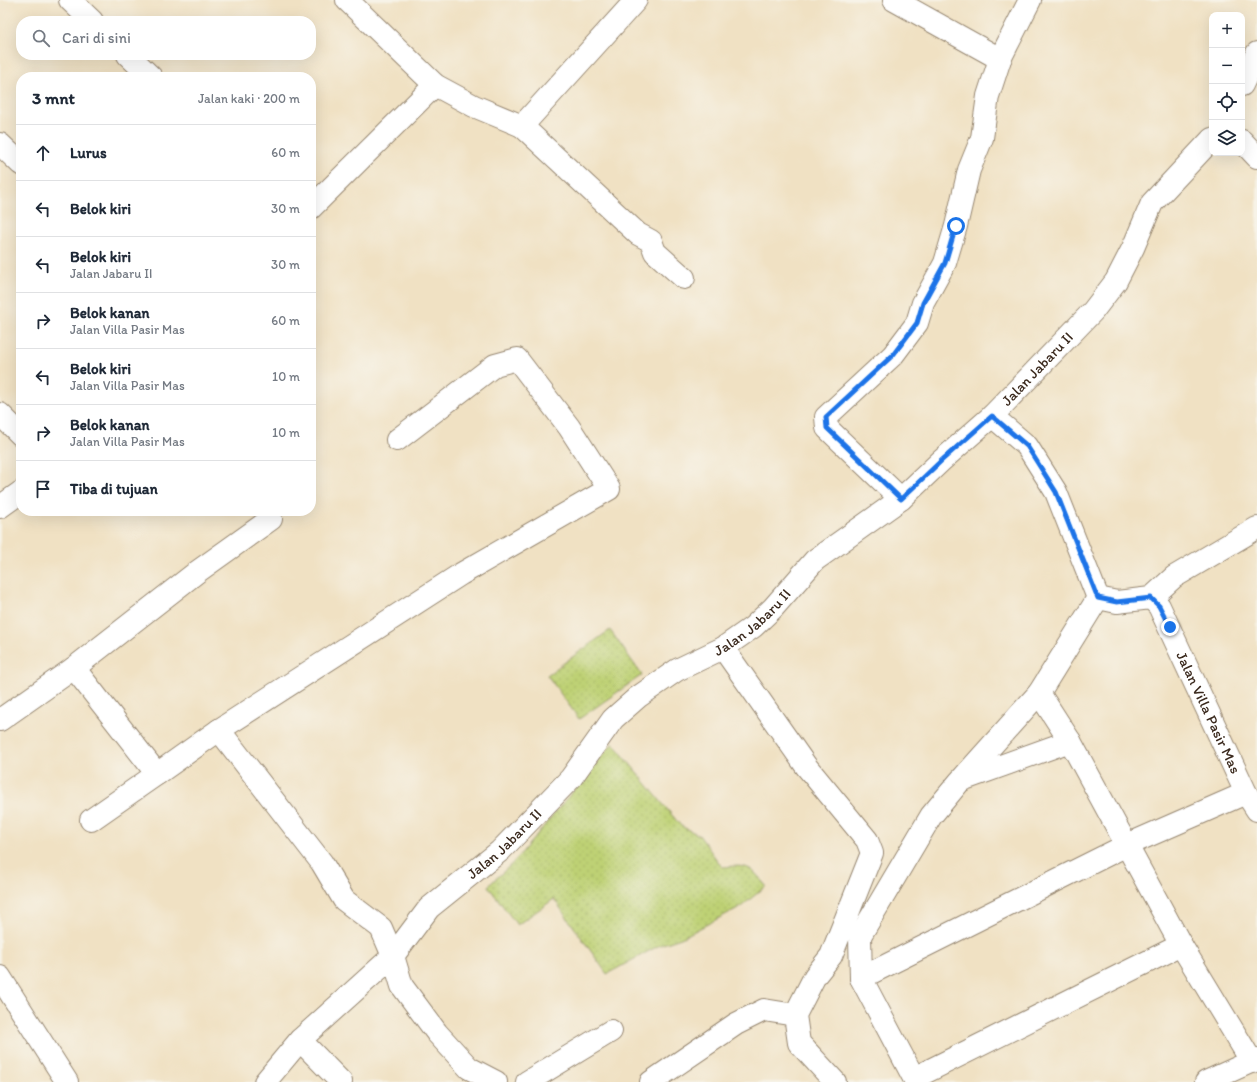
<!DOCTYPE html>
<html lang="id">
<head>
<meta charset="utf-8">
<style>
	:root { --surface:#fff; --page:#f6f6f7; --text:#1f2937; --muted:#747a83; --line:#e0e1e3 }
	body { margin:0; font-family:Itim,sans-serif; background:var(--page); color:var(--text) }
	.controls { position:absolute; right:12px; top:12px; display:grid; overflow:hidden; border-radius:8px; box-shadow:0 4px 16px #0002 }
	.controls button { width:36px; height:36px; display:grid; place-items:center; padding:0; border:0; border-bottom:1px solid var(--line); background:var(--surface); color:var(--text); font:20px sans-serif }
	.stop { position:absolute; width:12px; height:12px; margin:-9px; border:3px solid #1a73e8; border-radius:50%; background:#fff }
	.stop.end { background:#1a73e8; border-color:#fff; box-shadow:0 1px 4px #0008 }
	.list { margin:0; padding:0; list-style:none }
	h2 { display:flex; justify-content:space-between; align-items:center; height:52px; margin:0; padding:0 16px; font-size:17px }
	h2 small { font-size:13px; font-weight:400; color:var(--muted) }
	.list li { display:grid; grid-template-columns:26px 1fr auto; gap:12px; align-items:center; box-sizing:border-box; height:56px; padding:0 16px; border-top:1px solid var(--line) }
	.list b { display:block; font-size:15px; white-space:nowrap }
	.list p { margin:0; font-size:13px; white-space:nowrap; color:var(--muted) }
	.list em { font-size:13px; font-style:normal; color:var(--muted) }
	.icon { flex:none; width:22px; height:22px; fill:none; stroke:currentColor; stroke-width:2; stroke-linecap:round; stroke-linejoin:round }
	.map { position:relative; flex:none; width:1257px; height:1082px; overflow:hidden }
	.search { position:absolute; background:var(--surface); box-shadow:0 4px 16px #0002; left:16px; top:16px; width:300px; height:44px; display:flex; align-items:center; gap:10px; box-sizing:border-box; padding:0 14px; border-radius:16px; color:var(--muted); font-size:15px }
	.panel { position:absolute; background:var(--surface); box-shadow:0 4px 16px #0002; left:16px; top:72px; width:300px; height:444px; border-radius:16px }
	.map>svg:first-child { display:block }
	.grass { fill:url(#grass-dots); stroke:#7c7e4a }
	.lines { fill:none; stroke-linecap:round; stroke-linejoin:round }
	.minor-casing { stroke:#968670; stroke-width:24 }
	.minor { stroke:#fff; stroke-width:22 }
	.route { stroke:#1a73e8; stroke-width:5 }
	.labels { text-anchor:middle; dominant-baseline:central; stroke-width:4; stroke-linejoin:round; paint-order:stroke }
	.street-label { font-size:15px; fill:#3b2a1e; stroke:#f7f3e8 }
</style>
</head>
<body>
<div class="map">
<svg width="1257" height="1082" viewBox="0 0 1257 1082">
	<defs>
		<pattern id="grass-dots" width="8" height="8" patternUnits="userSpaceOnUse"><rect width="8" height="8" fill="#bed175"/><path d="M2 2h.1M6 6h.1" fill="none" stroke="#a4b465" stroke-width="1.8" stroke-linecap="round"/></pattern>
	</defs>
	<rect width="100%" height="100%" fill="#f7f3e8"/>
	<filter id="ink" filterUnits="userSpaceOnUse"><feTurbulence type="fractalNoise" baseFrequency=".025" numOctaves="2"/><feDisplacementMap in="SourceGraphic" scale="8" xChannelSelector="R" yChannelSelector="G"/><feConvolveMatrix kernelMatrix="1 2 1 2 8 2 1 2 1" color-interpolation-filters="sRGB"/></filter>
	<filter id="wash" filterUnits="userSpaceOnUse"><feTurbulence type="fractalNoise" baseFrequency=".012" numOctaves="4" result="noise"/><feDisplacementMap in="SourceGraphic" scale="16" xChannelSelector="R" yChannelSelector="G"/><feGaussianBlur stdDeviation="0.9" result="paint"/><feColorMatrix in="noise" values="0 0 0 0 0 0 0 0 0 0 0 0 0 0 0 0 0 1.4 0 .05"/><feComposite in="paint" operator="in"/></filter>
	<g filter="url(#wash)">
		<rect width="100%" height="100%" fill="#f0e1c3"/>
		<g class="grass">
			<path d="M 610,630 L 642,675 L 579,719 L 547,675 Z"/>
			<path d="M 613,743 L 681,826 L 699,835 L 722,867 C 748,865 750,865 766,886 L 742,906 L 681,938 L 660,945 L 607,974 L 554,899 L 517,925 L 488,886 L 514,862 Z"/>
		</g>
	</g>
	<g filter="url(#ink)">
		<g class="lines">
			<defs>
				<g id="minor">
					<path d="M 70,0 L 92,21"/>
					<path d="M 347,0 L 435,85 L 474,106 L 522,126 L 636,0"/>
					<path d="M 894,0 L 1000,59"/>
					<path d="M 128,55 L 151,77"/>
					<path d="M 1242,85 L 1257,53"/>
					<path d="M 522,126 L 638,234 L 651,241 L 655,252 L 684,278"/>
					<path d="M 1242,141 L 1257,157"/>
					<path d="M 0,144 L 21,164"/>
					<path d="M 311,208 L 435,85"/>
					<path d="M 0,414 L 21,435"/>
					<path id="s1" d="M 992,416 L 1027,446 L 1056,492 L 1098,598 L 1117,602 L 1151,598 L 1159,606 L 1246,793 L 1257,810"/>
					<path d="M 901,499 L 827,428 L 826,417 L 893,355 L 917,323 L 923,303 L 945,263 L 956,226 L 969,170 L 982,138 L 988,96 L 1000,59 L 1030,0"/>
					<path d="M 0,507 L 21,492"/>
					<path d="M 1151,598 L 1174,577 L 1257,528"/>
					<path d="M 723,648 L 806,766 L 867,840 L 872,853 L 831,956 L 815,976 L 795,1015 L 799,1043 L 835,1082"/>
					<path d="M 74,668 L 157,774 L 219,730 L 322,863 L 344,900 L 381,928 L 393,956 L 402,986 L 437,1033 L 469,1068 L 496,1082"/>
					<path d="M 1039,693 L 1070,741 L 1181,945 L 1252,1062"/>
					<path d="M 0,720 L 74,668 L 197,572 L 271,519"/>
					<path d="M 219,730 L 461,574 L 609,489 L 569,427 L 517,359 L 495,365 L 397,440"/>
					<path d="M 962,780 L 1070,741"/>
					<path d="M 91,820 L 157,774"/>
					<path d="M 0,977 L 67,1082"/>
					<path d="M 861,978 L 1127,845 L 1246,793"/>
					<path d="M 300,1040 L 341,1082"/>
					<path d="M 914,1078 L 1181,945"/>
					<path id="s2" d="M 265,1082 L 300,1040 L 393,956 L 429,908 L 500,851 L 571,778 L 613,719 L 638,697 L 677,670 L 723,648 L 753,627 L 773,608 L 815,560 L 901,499 L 941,461 L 992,416 L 1093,311 L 1116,281 L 1133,248 L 1152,203 L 1212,139"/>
					<path d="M 527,1082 L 611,1031"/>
					<path d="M 651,1082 L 736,1024 L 764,1010 L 795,1015"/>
					<path d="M 916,1082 L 861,978 L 860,936 L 931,816 L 960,781 L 1039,693 L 1098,598"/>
					<path d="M 1206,1082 L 1257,1059"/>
				</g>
			</defs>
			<use href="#minor" class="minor-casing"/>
			<use href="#minor" class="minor"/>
		</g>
	</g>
	<g class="lines" filter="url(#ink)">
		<path class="route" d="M 956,226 L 945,263 L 923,303 L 917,323 L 893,355 L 826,417 L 827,428 L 901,499 L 941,461 L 992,416 L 1027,446 L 1056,492 L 1098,598 L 1117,602 L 1151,598 L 1159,606 L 1170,627"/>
	</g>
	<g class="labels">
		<g class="street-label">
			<text stroke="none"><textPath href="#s2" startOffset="1059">Jalan Jabaru II</textPath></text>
			<text stroke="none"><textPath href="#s2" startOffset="676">Jalan Jabaru II</textPath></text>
			<text stroke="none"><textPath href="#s1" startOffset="397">Jalan Villa Pasir Mas</textPath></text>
			<text stroke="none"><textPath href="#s2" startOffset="339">Jalan Jabaru II</textPath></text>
		</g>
	</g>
</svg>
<div class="controls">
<button>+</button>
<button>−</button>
<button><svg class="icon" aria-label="locate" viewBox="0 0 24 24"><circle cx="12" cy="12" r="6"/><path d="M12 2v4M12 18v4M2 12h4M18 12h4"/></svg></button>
<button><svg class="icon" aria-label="layers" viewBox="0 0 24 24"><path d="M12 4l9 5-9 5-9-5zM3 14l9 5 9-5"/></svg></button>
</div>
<div class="stop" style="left:956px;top:226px"></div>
<div class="stop end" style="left:1170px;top:627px"></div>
<div class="search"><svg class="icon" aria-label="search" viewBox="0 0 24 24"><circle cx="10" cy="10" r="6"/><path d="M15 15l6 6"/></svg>Cari di sini</div>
<section class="panel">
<h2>3 mnt<small>Jalan kaki · 200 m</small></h2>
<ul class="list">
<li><svg class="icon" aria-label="ahead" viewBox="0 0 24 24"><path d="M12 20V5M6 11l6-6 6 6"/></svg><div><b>Lurus</b></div><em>60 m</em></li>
<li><svg class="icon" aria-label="left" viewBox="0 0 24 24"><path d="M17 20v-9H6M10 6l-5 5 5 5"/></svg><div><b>Belok kiri</b></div><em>30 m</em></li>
<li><svg class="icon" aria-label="left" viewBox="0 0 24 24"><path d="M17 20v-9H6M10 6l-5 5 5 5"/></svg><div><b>Belok kiri</b><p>Jalan Jabaru II</p></div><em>30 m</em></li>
<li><svg class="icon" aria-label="right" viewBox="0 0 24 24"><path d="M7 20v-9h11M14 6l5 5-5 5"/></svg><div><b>Belok kanan</b><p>Jalan Villa Pasir Mas</p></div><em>60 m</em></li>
<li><svg class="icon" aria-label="left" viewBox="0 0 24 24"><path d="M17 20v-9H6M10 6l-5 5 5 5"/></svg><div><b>Belok kiri</b><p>Jalan Villa Pasir Mas</p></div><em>10 m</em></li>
<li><svg class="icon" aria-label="right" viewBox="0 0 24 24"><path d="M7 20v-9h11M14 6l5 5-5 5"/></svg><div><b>Belok kanan</b><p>Jalan Villa Pasir Mas</p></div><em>10 m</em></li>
<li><svg class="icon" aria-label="arrive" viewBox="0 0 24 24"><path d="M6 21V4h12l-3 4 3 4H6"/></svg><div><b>Tiba di tujuan</b></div></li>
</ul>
</section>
</div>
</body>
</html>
